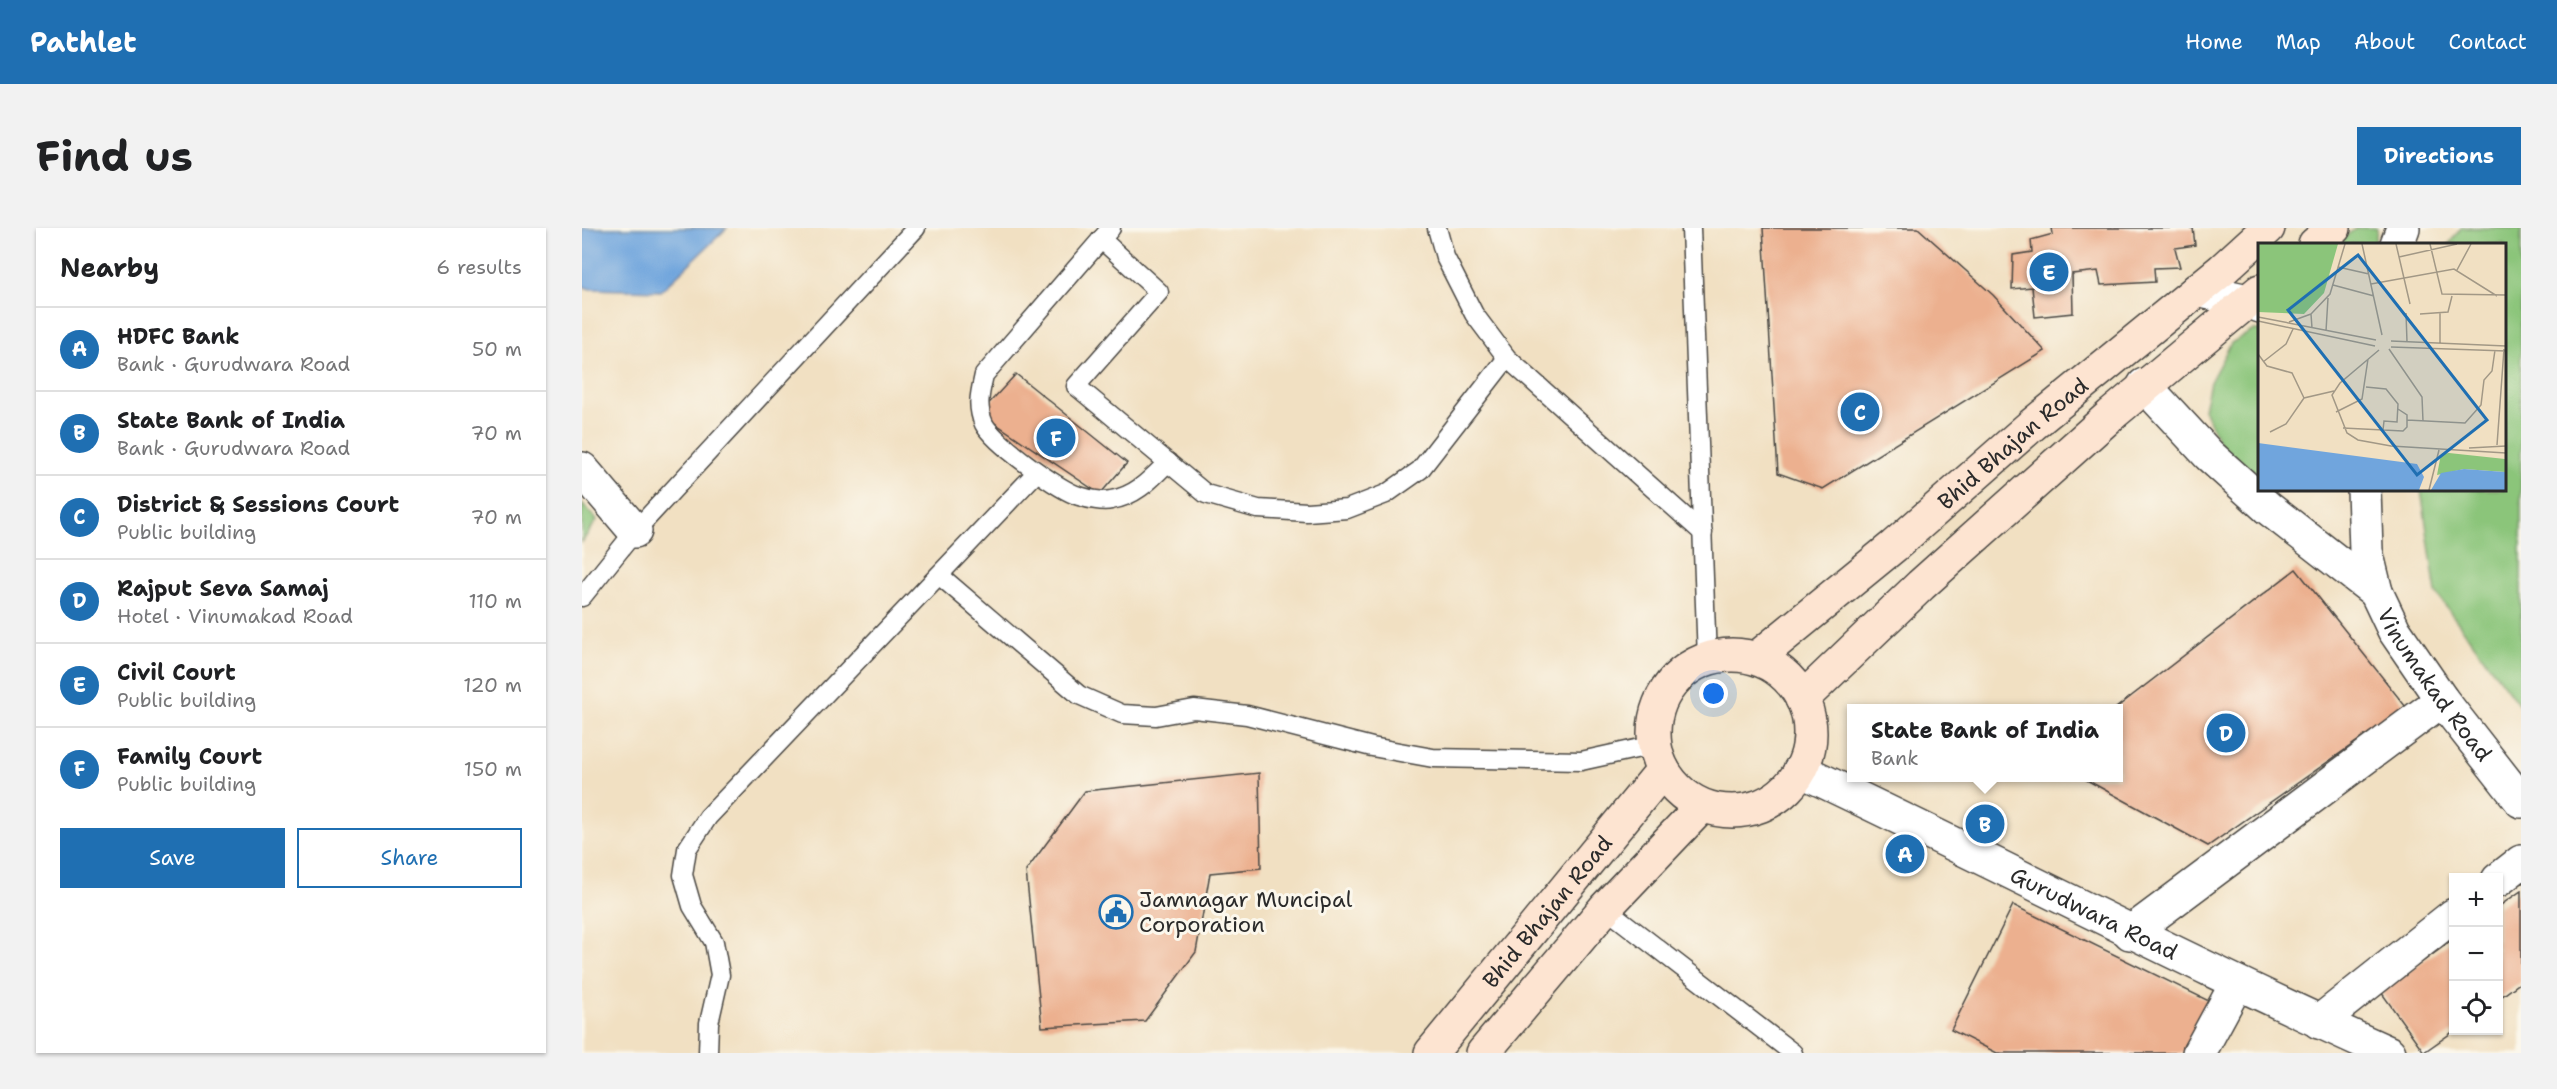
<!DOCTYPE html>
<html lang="en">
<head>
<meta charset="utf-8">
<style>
	:root { --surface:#fff; --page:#f2f2f2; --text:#202124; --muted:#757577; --line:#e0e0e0; --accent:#1f6fb2 }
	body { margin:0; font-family:"Shantell Sans",sans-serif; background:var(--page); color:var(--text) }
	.controls { position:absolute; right:18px; bottom:18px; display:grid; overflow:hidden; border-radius:0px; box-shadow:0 2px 4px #0004 }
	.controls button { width:54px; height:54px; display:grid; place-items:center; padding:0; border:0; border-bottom:2px solid var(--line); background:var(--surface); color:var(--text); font:30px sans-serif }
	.you { position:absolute; left:1132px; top:466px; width:21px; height:21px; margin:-15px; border:4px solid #fff; border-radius:50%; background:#1a73e8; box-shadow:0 0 0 9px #1a73e833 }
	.badge { display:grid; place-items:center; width:39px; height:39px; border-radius:50%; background:var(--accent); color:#fff; font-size:20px; font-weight:700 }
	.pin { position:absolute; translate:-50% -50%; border:3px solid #fff; box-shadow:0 2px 6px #0006 }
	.popup { position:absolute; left:1265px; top:476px; width:276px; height:78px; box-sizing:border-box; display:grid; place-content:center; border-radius:0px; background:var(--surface); filter:drop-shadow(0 2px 4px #0005); font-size:20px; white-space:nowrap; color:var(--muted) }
	.popup b { font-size:22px; color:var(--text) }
	.popup::after { content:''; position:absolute; left:50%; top:100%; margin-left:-12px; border:12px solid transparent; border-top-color:var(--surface) }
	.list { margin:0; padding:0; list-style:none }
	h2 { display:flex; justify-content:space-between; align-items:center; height:78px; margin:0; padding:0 24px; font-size:26px }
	h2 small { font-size:20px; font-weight:400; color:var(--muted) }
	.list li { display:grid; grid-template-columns:39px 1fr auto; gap:18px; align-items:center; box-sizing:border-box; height:84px; padding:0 24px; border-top:2px solid var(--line) }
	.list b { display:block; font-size:22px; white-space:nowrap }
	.list p { margin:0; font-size:20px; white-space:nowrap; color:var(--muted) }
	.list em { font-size:20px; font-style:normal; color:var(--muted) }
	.actions { display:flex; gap:12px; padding:18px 24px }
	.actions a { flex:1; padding:14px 0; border:2px solid var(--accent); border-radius:0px; text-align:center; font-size:21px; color:var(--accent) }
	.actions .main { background:var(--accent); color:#fff }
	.icon { flex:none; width:33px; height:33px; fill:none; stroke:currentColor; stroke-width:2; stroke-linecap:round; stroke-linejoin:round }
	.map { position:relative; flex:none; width:1939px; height:825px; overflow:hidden; border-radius:0px }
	header { display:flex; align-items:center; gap:36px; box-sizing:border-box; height:84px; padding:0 30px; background:var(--accent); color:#fff }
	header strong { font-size:28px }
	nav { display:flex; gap:33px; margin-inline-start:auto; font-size:21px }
	.intro { display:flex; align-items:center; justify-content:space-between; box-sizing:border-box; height:144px; padding:0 36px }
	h1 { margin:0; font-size:42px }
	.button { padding:15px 27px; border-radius:0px; background:var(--accent); color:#fff; font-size:21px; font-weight:700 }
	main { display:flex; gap:36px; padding:0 36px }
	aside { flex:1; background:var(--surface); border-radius:0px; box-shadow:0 2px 4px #0004 }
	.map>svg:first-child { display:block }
	.green { fill:#8bc57a; stroke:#5b7852; stroke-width:1.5 }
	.water { fill:#70a5dd; stroke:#4e6884; stroke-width:1.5 }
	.building { fill:#ecb08f }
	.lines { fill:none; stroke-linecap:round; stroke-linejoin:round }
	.service-casing { stroke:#494642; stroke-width:21 }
	.minor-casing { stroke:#494642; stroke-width:36 }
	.secondary-casing { stroke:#494642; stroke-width:36 }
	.service { stroke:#fff; stroke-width:18 }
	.minor { stroke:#fff; stroke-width:33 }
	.secondary { stroke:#fde4d1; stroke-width:33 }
	.labels { text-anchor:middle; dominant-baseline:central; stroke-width:6; stroke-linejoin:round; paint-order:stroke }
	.street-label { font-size:22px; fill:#2b2b2b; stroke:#fbf7ec }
	.poi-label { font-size:22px; fill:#2b2b2b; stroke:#fbf7ec; text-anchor:start }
	.inset-road { fill:none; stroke:#a29886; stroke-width:1.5 }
	.view { fill:#1f6fb2; fill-opacity:0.15; stroke:#1f6fb2; stroke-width:3 }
	.inset-edge { fill:none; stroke:#2b2b2b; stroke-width:3 }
</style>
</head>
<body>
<header>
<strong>Pathlet</strong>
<nav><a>Home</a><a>Map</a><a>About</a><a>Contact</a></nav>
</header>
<div class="intro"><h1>Find us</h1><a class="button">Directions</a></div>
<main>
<aside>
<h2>Nearby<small>6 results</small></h2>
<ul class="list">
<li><span class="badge">A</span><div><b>HDFC Bank</b><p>Bank · Gurudwara Road</p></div><em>50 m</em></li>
<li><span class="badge">B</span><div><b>State Bank of India</b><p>Bank · Gurudwara Road</p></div><em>70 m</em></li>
<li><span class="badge">C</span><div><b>District &amp; Sessions Court</b><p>Public building</p></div><em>70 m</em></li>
<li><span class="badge">D</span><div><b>Rajput Seva Samaj</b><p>Hotel · Vinumakad Road</p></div><em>110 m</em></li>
<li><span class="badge">E</span><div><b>Civil Court</b><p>Public building</p></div><em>120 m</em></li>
<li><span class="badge">F</span><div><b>Family Court</b><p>Public building</p></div><em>150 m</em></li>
</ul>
<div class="actions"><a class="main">Save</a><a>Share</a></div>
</aside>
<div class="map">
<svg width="1939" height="825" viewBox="0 0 1939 825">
	<rect width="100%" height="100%" fill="#fbf7ec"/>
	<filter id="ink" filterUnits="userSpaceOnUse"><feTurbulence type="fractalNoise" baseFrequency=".0167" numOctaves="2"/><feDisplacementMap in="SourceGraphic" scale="12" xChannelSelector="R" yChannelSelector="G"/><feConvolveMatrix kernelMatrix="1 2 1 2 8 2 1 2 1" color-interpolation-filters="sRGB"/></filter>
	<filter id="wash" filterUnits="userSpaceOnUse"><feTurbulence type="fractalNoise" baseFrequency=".008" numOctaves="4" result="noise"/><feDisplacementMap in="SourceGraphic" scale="24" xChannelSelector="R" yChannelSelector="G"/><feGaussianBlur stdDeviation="1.35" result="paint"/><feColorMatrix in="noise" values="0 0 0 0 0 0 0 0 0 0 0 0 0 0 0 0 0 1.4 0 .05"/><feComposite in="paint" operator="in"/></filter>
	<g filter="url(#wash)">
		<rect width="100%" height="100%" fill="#f1e0c2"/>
		<g class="green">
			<path d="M 1774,0 L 1795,0 L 1793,16 L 1754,16 Z"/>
			<path d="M 1879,0 L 1939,0 L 1939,480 L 1854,365 L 1839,261 L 1922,261 L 1922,16 L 1867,16 Z"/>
			<path d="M 1672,102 L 1678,102 L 1678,247 L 1648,230 L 1636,213 L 1622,181 L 1628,154 L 1649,115 Z"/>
			<path d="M 0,276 L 15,292 L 0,314 Z"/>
		</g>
		<path class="water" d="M 0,0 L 145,0 L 79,63 L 8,61 L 0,58 Z"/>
		<g id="blocks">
			<g class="building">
				<path d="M 1181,0 L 1336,0 L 1411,67 L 1463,123 L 1241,261 L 1196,245 Z"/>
				<path d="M 1470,0 L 1611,0 L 1613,17 L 1593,20 L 1598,39 L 1572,40 L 1573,54 L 1519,57 L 1516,43 L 1490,46 L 1491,85 L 1453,89 L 1450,59 L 1430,61 L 1431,27 L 1450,24 L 1449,12 L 1471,6 Z"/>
				<path d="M 434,146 L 545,235 L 518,266 L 398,185 Z"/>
				<path d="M 1714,341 L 1824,479 L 1626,618 L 1501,550 L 1537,550 L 1537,480 L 1534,480 Z"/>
				<path d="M 677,545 L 679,640 L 628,645 L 614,724 L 563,793 L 460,799 L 444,643 L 503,563 Z"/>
				<path d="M 1939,663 L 1939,754 L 1916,771 L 1916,679 Z"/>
				<path d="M 1431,677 L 1629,774 L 1604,825 L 1415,825 L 1369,802 Z"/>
				<path d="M 1872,711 L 1872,803 L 1842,824 L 1799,764 Z"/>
			</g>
		</g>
	</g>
	<g filter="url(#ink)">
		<use href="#blocks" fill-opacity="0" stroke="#494642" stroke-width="1.5"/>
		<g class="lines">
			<defs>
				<g id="service">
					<path d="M 529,0 L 402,147 C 398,165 394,178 402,196 C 411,214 478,263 497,268 C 506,271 521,274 529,272 C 554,268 569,251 586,234"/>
					<path d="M 855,0 L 863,29 L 892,86 L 925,130 L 1121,305"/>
					<path d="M 1109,0 L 1125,431"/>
					<path d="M 519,11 L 577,64 L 494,158 L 624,266 L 676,281 L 725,284 L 765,281 L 804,266 L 838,242 L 925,130"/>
					<path d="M 357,347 L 497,467 L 540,486 L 574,488 L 612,481 L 665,487 L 790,519 L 851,530 L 999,533 L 1072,517"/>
					<path d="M 0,369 L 53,303 L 334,0"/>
					<path d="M 1023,680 L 1211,825"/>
					<path d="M 126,825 L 127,795 L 138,747 L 132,714 L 110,678 L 101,647 L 105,621 L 126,589 L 455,244"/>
				</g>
				<g id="minor">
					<path d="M 1815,16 L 1821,0"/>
					<path d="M 1615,62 L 1666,73 L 1678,78"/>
					<path d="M 1562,157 L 1627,227 L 1686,280 L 1794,364"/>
					<path d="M 0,241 L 53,303"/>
					<path id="s1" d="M 1782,261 L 1784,323 L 1794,364 L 1812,402 L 1860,472 L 1939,573"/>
					<path id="s2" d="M 1218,542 C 1415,635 1608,736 1807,825"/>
					<path d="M 1916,652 L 1939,634"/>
					<path d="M 1548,705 L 1860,472"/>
					<path d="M 1737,794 L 1872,687"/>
					<path d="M 1617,825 L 1655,755"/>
				</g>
				<g id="secondary">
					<path d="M 1733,16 L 1752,0"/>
					<circle cx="1150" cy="505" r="78"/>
					<path id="s3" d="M 1175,430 L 1312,318 L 1450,197 L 1640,42 L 1686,0"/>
					<path d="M 1220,471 L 1339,357 L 1529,187 L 1678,63"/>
					<path id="s4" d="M 849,825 L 1081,542"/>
					<path d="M 901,825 L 1023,680 L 1120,578"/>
				</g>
			</defs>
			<use href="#service" class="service-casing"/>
			<use href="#minor" class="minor-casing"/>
			<use href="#secondary" class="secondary-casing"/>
			<use href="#service" class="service"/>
			<use href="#minor" class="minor"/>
			<use href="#secondary" class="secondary"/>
		</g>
	</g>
	<defs>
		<symbol id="civic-ring" viewBox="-11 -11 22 22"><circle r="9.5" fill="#fbf7ec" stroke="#1f6fb2" stroke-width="1.5"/><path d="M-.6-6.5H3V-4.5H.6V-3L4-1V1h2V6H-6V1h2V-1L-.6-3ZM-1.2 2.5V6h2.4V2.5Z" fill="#1f6fb2"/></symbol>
	</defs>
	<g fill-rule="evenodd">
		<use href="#civic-ring" x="515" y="665" width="38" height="38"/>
	</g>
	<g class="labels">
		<g class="street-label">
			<text stroke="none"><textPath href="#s3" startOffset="334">Bhid Bhajan Road</textPath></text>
			<text stroke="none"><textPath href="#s1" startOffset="214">Vinumakad Road</textPath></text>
			<text stroke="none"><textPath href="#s4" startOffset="183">Bhid Bhajan Road</textPath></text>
			<text stroke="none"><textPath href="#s2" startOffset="327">Gurudwara Road</textPath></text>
		</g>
		<g class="poi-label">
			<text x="557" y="671">Jamnagar Muncipal<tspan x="557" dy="25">Corporation</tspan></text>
		</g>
	</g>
	<g transform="translate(1676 15)">
		<rect width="248" height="248" fill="#f1e0c2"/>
		<path d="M 0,1 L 80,1 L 66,50 L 46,71 L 0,69 ZM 191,210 L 247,216 L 247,229 L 206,226 L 179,232 L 183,211 Z" fill="#8bc57a"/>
		<path d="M 0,200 L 159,221 L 166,234 L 161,247 L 0,247 ZM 206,226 L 247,229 L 247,247 L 173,247 L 183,230 Z" fill="#70a5dd"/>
		<path class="inset-road" d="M 104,1 L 124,92M 138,1 L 152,61M 172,1 L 184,51 L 248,52M 141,14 L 199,1M 80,24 L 111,31M 199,27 L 213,1M 113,41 L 196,26 L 239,53M 75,42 L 116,53M 148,70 L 149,99M 162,71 L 190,69 L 194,53M 0,74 L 118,97M 0,78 L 117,103M 31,79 L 53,71M 54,85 L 53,71 L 72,51 L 87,1M 68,88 L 70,55M 133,98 L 248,103M 182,101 L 182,70M 133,104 L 248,108M 131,106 L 164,154 L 165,178M 121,107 L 82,140 L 74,152 L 89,190 L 100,197 L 133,203 L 248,210M 0,111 L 9,123 L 34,130 L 46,155M 5,119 L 28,101 L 35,86M 108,144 L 128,146 L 140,161 L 139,179 L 126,178 L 125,187M 78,169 L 104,156 L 110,116M 149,177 L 207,180 L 223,162 L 226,137 L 234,128 L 237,107M 85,185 L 145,188 L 149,184 L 149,172 L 140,166M 12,189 L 28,181 L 46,155 L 76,148M 239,202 L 246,106M 211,205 L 248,203M 171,247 L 181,207"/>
		<path class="view" d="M 100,12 L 229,177 L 159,232 L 30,67 Z"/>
		<rect width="248" height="248" class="inset-edge"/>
	</g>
</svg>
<div class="controls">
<button>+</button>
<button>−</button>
<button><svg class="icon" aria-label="locate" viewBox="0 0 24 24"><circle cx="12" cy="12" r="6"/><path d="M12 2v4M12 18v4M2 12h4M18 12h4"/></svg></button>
</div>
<div class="you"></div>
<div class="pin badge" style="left:1323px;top:626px">A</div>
<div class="pin badge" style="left:1403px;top:596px">B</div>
<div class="popup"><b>State Bank of India</b>Bank</div>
<div class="pin badge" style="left:1278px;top:184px">C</div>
<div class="pin badge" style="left:1644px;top:505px">D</div>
<div class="pin badge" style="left:1467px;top:44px">E</div>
<div class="pin badge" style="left:474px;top:210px">F</div>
</div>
</main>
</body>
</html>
